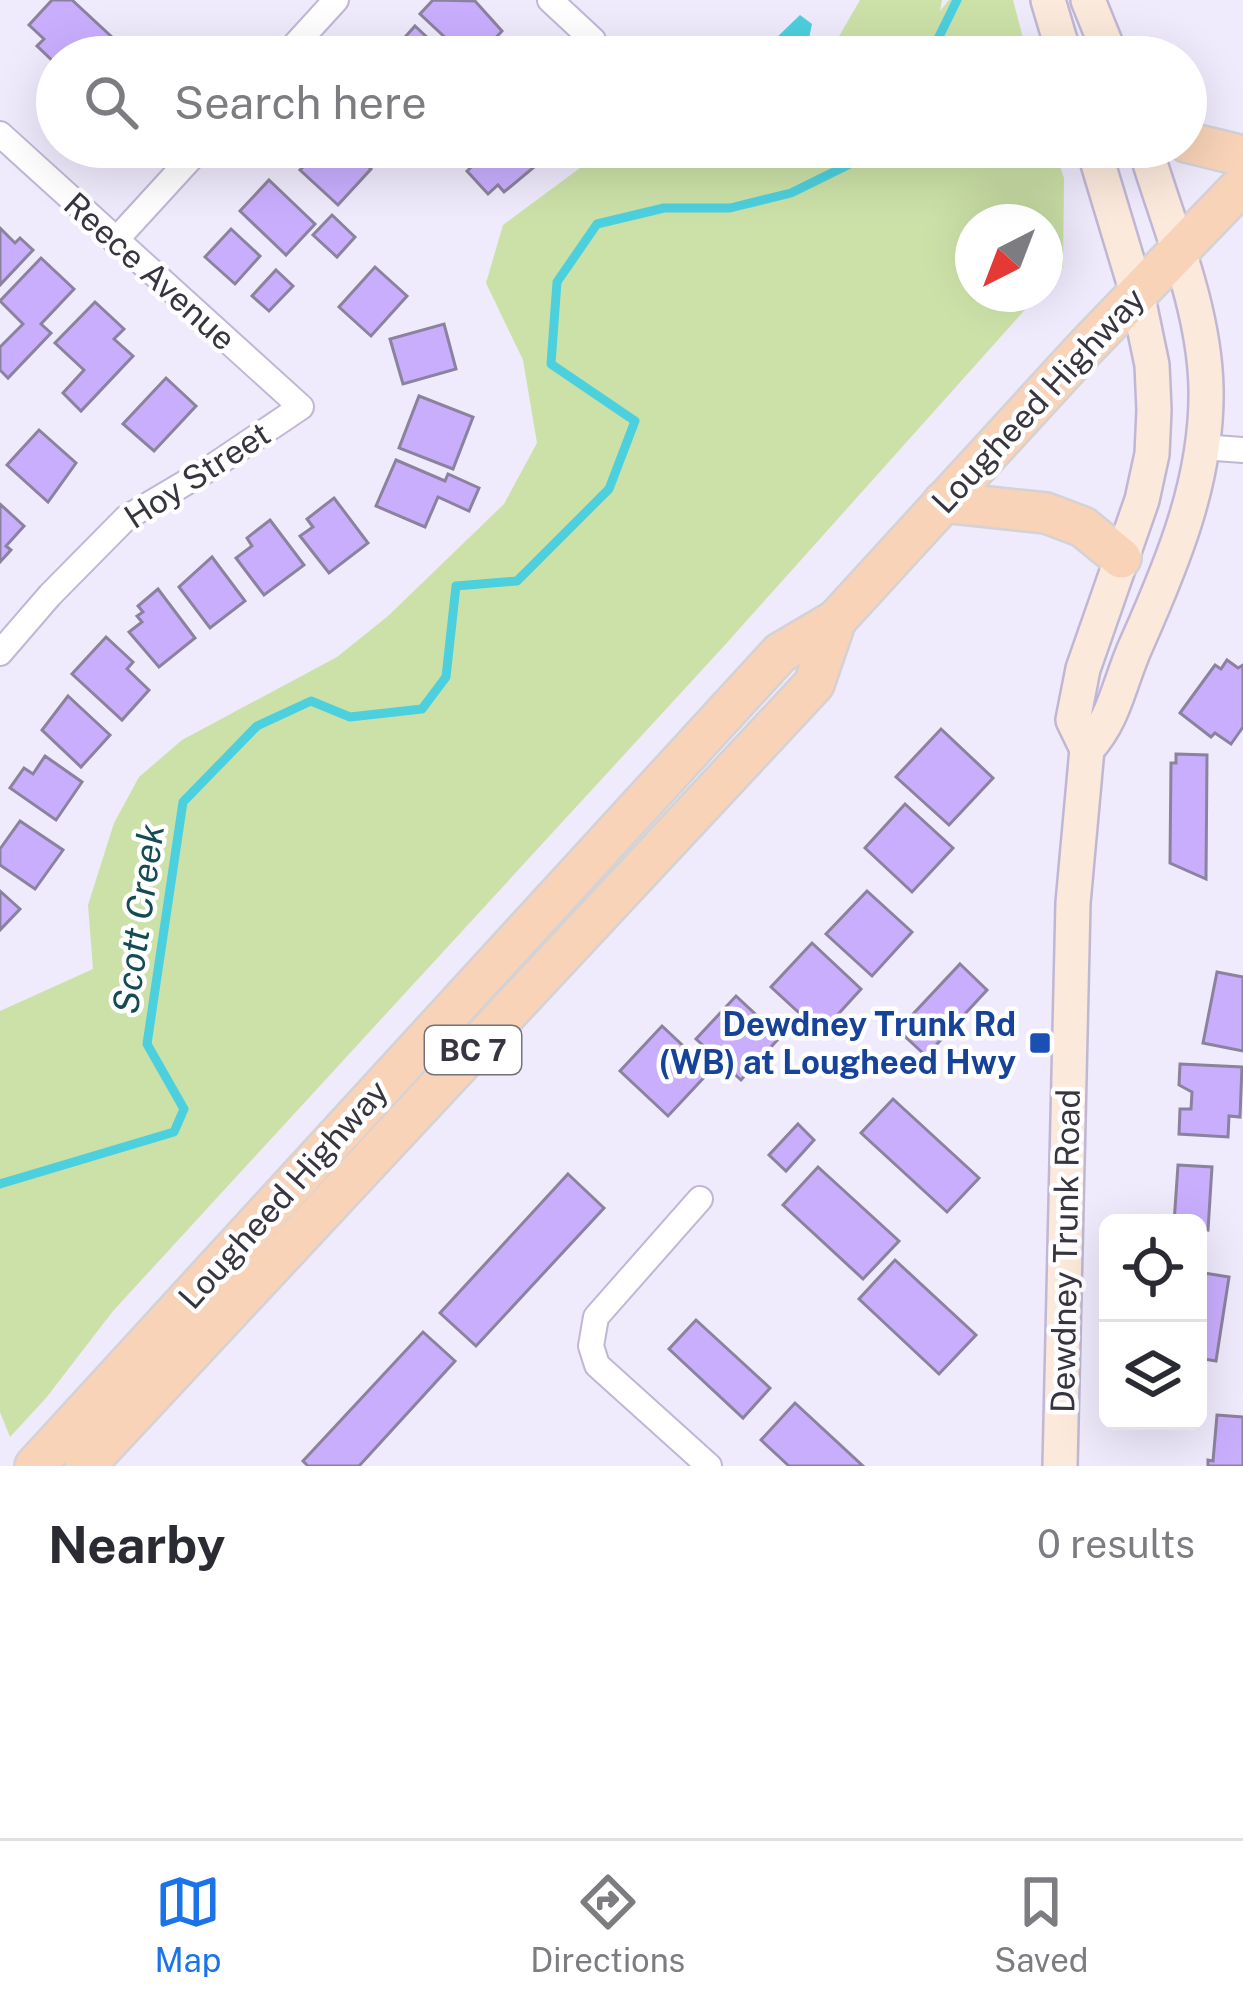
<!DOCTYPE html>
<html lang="en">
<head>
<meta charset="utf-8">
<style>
	:root { --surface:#fff; --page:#f2f2f3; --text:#2b2b33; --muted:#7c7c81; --line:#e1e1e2; --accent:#1a73e8 }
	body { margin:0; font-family:"Public Sans",sans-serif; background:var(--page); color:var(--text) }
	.controls { position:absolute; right:36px; bottom:36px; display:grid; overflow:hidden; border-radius:18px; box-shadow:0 12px 48px #0002 }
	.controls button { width:108px; height:108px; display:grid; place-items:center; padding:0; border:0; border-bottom:3px solid var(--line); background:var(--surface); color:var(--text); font:60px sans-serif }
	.compass { position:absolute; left:955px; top:204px; width:108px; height:108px; border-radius:50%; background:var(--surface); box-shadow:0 12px 48px #0002; rotate:222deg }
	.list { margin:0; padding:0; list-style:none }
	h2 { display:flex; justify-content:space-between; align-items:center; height:156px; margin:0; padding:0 48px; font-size:51px }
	h2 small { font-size:39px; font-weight:400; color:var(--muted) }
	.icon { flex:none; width:66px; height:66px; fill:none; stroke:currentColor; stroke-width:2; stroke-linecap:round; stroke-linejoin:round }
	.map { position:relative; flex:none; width:1243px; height:1466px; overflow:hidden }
	.search { position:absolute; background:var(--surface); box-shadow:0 12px 48px #0002; left:36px; right:36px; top:36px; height:132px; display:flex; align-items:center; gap:30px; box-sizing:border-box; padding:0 42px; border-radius:66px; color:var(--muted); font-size:45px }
	.sheet { height:372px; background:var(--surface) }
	nav { display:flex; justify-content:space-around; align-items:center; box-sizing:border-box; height:168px; border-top:3px solid var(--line); background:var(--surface); font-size:33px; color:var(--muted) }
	nav a { display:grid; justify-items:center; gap:6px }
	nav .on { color:var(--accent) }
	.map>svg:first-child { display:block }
	.green { fill:#cce1a8 }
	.water { fill:#4dd0de }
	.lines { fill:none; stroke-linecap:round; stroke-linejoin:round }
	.stream { stroke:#4dd0de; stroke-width:9 }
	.building { fill:#c9aefe; stroke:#8b829d; stroke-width:3 }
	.street-casing { stroke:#c0b7d4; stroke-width:28 }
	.secondary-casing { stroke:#c0b7d4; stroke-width:38 }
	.primary-casing { stroke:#d3d2d5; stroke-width:44 }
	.street { stroke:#fff; stroke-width:24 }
	.secondary { stroke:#fbe9db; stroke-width:33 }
	.primary { stroke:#f8d3b8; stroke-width:39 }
	.transit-dot { fill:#1a4fb4; stroke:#fff; stroke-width:4.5 }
	.labels { text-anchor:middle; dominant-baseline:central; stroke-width:9; stroke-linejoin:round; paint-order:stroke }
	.shield { fill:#fff; stroke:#747179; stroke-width:3 }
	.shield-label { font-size:30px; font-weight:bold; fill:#383440 }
	.street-label { font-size:33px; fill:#383440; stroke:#fff }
	.transit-label { font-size:33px; font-weight:bold; fill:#164399; stroke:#fff; text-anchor:end }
	.water-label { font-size:36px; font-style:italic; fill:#134c52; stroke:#fff }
</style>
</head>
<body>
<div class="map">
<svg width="1243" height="1466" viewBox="0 0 1243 1466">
	<rect width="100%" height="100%" fill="#efeafc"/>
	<g class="green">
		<path d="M 860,0 L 942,0 L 940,11 L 949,0 L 1013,0 L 1028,57 L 827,57 Z"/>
		<path d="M 623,147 L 685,147 L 719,155 L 731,147 L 1053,147 L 1064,178 L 1063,267 L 1045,287 L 1045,222 L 973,222 L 973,294 L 1039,294 L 724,646 L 113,1311 L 46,1398 L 10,1437 L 0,1412 L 0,1011 L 93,969 L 88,905 L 114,823 L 139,777 L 182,740 L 337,657 L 388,616 L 504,504 L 537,443 L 523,360 L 486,283 L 503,225 L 580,168 Z"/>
	</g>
	<path class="water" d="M 800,15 L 812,24 L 805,57 L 775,57 L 772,42 Z"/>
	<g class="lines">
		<g class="stream">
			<path d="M 929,57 L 957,0"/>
			<path d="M 0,1184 L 174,1132 L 184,1109 L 147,1044 L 183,802 L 257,726 L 311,701 L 350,717 L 422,709 L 446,677 L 456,586 L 517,581 L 609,489 L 635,421 L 551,364 L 557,282 L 597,224 L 664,208 L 730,208 L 791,193 L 854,162 L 865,147"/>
		</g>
	</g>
	<g class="building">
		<path d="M 52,0 L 72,0 L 113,38 L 95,57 L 57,57 L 57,65 L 37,46 L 44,39 L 29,25 Z"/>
		<path d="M 433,0 L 475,1 L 502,31 L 478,57 L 466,57 L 420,14 Z"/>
		<path d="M 415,26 L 448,57 L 393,57 L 390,54 Z"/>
		<path d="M 153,40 L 172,57 L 137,57 Z"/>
		<path d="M 726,43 L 740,57 L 711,57 Z"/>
		<path d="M 312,147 L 347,147 L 371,169 L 338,205 L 300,170 L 312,158 L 307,153 Z"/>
		<path d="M 493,147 L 556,147 L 557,148 L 504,192 L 498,185 L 488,194 L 467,171 Z"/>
		<path d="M 269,180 L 315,224 L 286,255 L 240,211 Z"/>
		<path d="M 332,215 L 355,237 L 337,257 L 313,235 Z"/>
		<path d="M 0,228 L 15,243 L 20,238 L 33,250 L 0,285 Z"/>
		<path d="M 231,229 L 260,256 L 235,284 L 205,257 Z"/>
		<path d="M 41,258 L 74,289 L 41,324 L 51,333 L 8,378 L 0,370 L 0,347 L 23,324 L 0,301 Z"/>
		<path d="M 375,267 L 407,296 L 371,336 L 339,307 Z"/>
		<path d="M 276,270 L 293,286 L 269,311 L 252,296 Z"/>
		<path d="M 95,302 L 124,329 L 114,339 L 133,356 L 81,411 L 63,393 L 84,370 L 55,343 Z"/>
		<path d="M 444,324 L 456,369 L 403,384 L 390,339 Z"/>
		<path d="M 166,378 L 196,406 L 154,451 L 123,424 Z"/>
		<path d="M 419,396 L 473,417 L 453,469 L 399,448 Z"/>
		<path d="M 39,430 L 76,463 L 48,502 L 7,465 Z"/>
		<path d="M 396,460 L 445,481 L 448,474 L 479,488 L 469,511 L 438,497 L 425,527 L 376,506 Z"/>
		<path d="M 334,498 L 368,543 L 329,573 L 300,536 L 313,527 L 307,519 Z"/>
		<path d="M 0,504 L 24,526 L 6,546 L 11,550 L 0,562 Z"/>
		<path d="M 270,520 L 304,565 L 264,595 L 236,558 L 252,546 L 247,538 Z"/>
		<path d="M 212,557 L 245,601 L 210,628 L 179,587 Z"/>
		<path d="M 158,589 L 195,638 L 159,667 L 129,632 L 142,622 L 137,616 L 143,612 L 138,606 Z"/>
		<path d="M 106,637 L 133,662 L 127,669 L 149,690 L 122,720 L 72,674 Z"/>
		<path d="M 1227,660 L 1238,668 L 1243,665 L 1243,727 L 1231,744 L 1215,733 L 1211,737 L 1180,713 L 1215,665 L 1221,669 Z"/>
		<path d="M 68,696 L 110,735 L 81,767 L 42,730 Z"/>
		<path d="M 941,729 L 993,778 L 949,825 L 896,777 Z"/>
		<path d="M 1176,754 L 1207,755 L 1206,879 L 1170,863 L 1171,763 L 1176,763 Z"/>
		<path d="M 45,756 L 82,782 L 56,820 L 10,788 L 24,768 L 33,774 Z"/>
		<path d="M 905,804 L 953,848 L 912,892 L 865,848 Z"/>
		<path d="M 20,821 L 63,850 L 35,889 L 0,865 L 0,849 Z"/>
		<path d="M 0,891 L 20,909 L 0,930 Z"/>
		<path d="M 867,891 L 912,932 L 872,976 L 826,934 Z"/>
		<path d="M 812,943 L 861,989 L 821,1033 L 771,987 Z"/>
		<path d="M 960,964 L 987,990 L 926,1056 L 898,1030 Z"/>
		<path d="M 1217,972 L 1243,977 L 1243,1051 L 1203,1043 Z"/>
		<path d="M 736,996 L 780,1037 L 741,1080 L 696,1039 Z"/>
		<path d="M 662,1026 L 710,1071 L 668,1116 L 620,1071 Z"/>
		<path d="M 1180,1064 L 1242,1067 L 1240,1117 L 1229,1116 L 1228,1137 L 1179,1134 L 1180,1109 L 1191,1109 L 1192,1092 L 1179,1085 Z"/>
		<path d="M 893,1099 L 979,1178 L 947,1212 L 861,1133 Z"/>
		<path d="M 798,1124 L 814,1140 L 786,1171 L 769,1155 Z"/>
		<path d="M 1178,1165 L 1212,1167 L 1208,1230 L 1198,1229 L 1198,1223 L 1174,1223 Z"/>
		<path d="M 818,1167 L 899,1241 L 863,1279 L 783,1205 Z"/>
		<path d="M 568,1174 L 604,1208 L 476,1346 L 440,1313 Z"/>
		<path d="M 895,1260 L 976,1335 L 939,1374 L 859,1299 Z"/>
		<path d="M 1198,1272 L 1229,1277 L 1216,1361 L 1198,1358 Z"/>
		<path d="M 696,1320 L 770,1388 L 743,1418 L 669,1349 Z"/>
		<path d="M 423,1332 L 455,1361 L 359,1466 L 308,1466 L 303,1461 Z"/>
		<path d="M 795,1403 L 863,1466 L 789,1466 L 761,1440 Z"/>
		<path d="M 1217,1415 L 1243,1417 L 1243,1466 L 1208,1466 L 1208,1460 L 1213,1461 Z"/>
	</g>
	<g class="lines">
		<defs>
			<g id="street">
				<path d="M 550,0 L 593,40"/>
				<path d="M 284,57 L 336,0"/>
				<path d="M 0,134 L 301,407 L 212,467 L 126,518 L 50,595 L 0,653"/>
				<path d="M 115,241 L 201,147"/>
				<path d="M 1202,447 L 1243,450"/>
				<path d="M 700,1199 L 596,1317 L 591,1346 L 597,1365 L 709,1466"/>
			</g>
			<g id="secondary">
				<path d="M 1048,0 L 1065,57"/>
				<path d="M 1088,0 L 1111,57"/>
				<path d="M 1087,749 C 1116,717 1119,682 1137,643 C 1173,562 1208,478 1206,387 C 1204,306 1168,224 1145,147"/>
				<path d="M 1060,1466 L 1073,903 L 1087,749 L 1073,720 L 1083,669 L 1142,500 L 1152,454 L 1154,410 L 1152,365 L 1137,293 L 1093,147"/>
			</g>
			<g id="primary">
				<path d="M 1186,142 L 1243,156"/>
				<path d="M 943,502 L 1046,513 L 1083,527 L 1121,558"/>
				<path d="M 35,1466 L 780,653 L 836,620 L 1086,347 L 1243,184"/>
				<path d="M 85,1466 L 814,684 L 836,620"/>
			</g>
		</defs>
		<use href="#street" class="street-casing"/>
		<use href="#secondary" class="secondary-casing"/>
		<use href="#primary" class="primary-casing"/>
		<use href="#street" class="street"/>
		<use href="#secondary" class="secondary"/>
		<use href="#primary" class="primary"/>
	</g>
	<rect class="transit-dot" x="1028" y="1031" width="24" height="24" rx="6"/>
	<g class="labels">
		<rect class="shield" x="425" y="1026" width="96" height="48" rx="9"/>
		<g class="shield-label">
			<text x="473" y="1050">BC 7</text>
		</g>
		<g class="street-label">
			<text transform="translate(150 271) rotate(42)">Reece Avenue</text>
			<text transform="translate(1038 400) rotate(-47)">Lougheed Highway</text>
			<text transform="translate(197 475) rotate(-33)">Hoy Street</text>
			<text transform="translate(283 1194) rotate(-48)">Lougheed Highway</text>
			<text transform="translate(1065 1251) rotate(-89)">Dewdney Trunk Road</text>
		</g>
		<g class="transit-label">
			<text x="1016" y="1024">Dewdney Trunk Rd<tspan x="1016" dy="38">(WB) at Lougheed Hwy</tspan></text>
		</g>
		<g class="water-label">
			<text transform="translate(138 919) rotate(-82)">Scott Creek</text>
		</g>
	</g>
</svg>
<div class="controls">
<button><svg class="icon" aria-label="locate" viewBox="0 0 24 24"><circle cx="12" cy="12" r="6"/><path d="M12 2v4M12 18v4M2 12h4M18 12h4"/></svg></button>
<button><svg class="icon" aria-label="layers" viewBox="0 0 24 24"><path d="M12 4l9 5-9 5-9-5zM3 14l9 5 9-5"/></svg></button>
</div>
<svg class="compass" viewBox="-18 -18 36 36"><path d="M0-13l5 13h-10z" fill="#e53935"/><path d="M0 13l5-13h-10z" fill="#7c7c81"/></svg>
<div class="search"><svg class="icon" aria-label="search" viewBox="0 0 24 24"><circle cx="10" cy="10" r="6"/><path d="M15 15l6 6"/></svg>Search here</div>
</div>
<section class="sheet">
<h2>Nearby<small>0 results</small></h2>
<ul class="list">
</ul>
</section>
<nav>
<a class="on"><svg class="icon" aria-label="map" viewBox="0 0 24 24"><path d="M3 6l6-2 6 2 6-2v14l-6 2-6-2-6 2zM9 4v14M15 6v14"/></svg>Map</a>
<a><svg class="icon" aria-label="directions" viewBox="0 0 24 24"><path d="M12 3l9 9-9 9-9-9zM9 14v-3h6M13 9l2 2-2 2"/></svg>Directions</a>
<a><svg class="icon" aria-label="saved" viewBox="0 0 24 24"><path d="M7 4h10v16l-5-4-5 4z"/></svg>Saved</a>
</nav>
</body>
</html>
